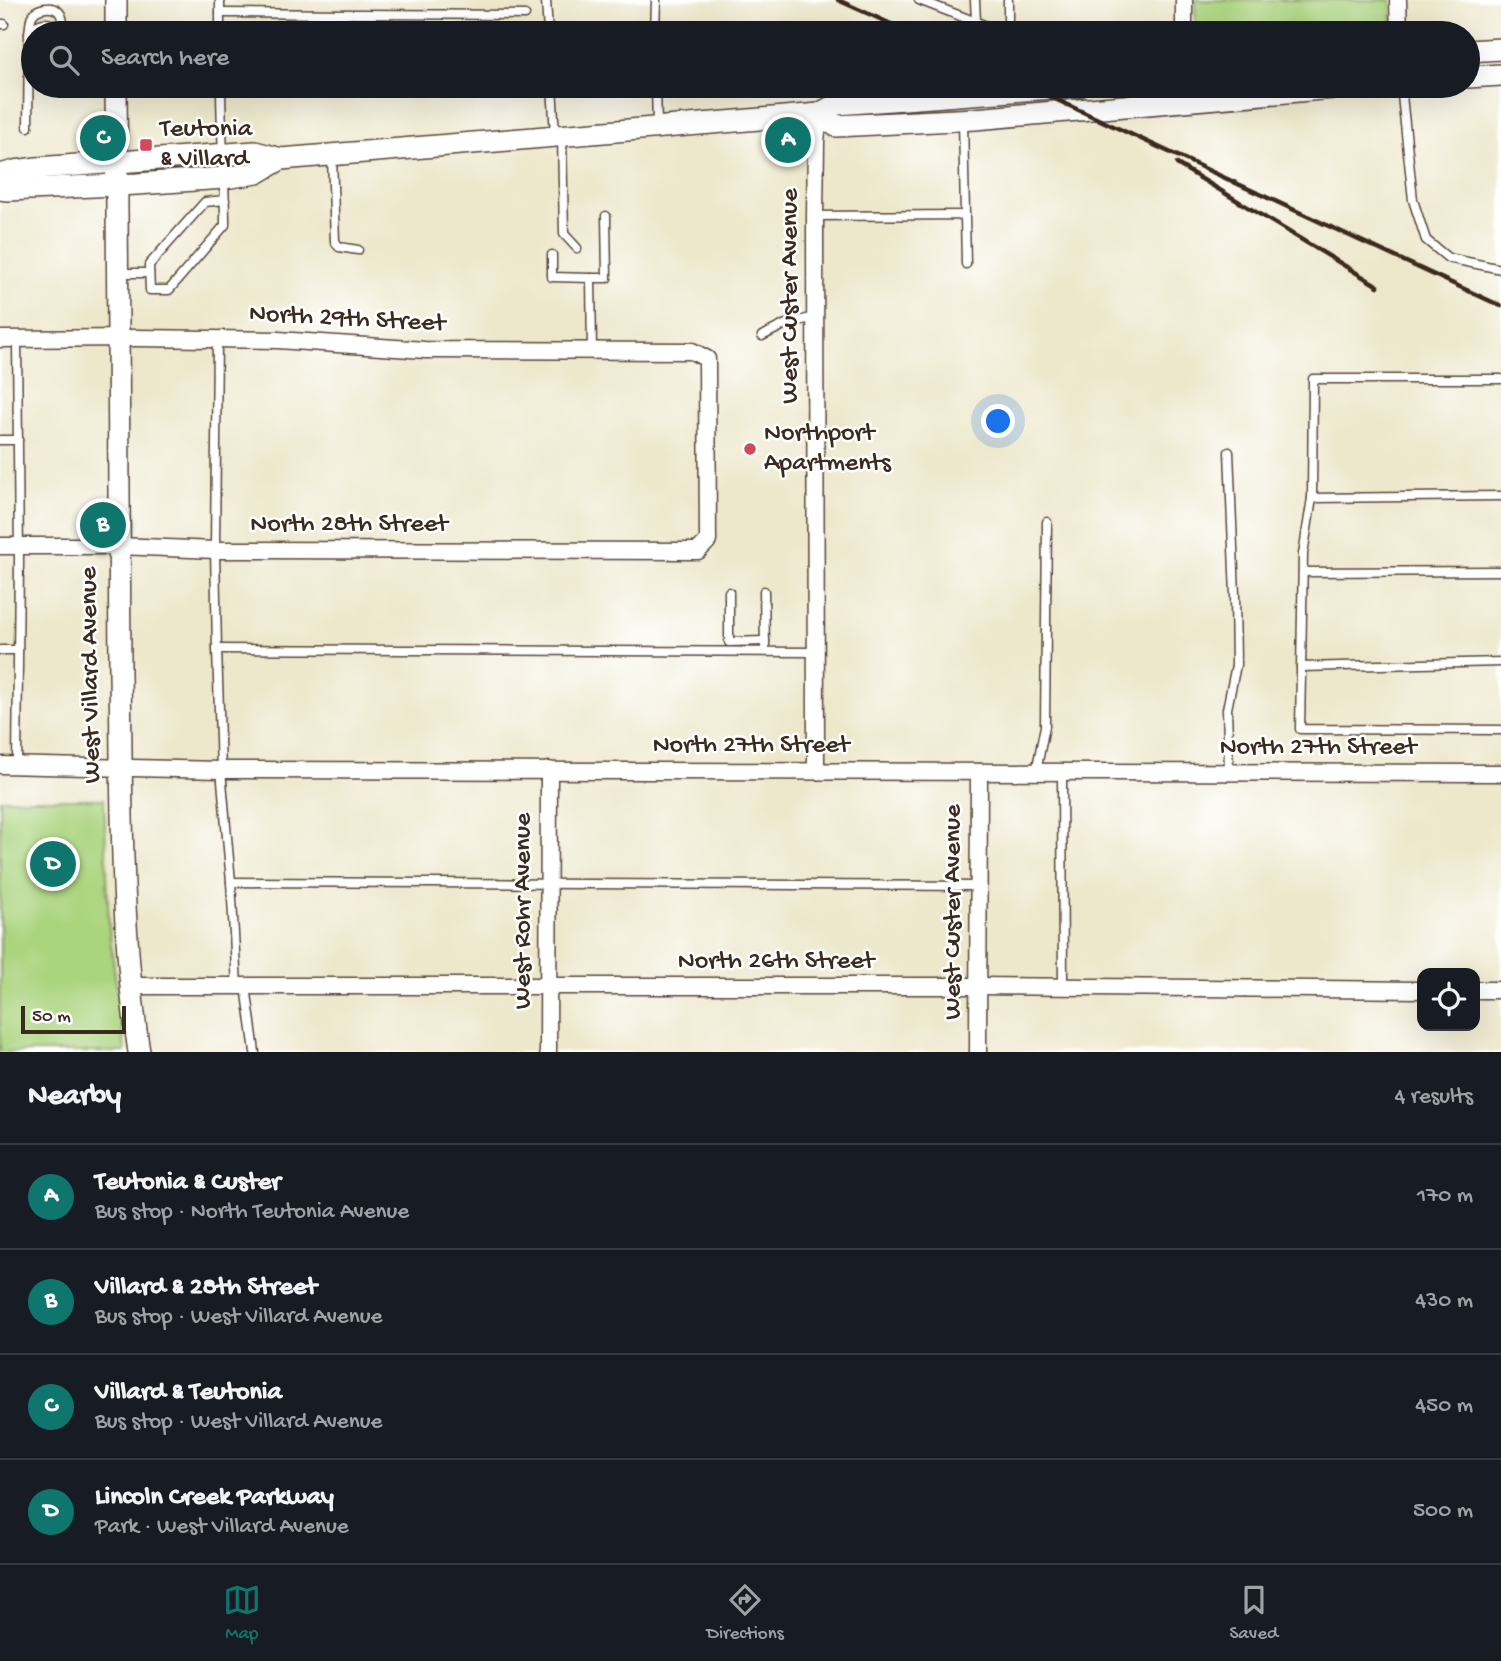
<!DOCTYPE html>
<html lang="en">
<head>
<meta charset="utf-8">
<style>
	:root { --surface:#171b24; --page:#242831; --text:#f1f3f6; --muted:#9ea1a6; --line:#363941; --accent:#0f766e }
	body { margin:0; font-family:"Gochi Hand",sans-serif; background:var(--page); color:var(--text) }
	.controls { position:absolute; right:21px; bottom:21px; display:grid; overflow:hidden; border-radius:14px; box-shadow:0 7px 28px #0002 }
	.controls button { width:63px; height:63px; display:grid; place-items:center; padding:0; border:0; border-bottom:2px solid var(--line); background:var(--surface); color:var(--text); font:35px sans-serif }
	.scale { position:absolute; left:21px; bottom:18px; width:105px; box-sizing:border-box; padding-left:7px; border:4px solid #3b2a1e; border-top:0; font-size:19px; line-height:24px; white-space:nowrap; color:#3b2a1e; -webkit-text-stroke:5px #fff; paint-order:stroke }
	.you { position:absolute; left:999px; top:422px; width:24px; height:24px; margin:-18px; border:5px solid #fff; border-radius:50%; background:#1a73e8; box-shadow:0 0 0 10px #1a73e833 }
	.badge { display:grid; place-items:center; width:46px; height:46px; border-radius:50%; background:var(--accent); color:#fff; font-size:23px; font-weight:700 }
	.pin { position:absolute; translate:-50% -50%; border:4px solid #fff; box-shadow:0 2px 7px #0006 }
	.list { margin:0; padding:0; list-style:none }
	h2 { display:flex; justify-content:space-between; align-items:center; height:91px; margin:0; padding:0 28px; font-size:30px }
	h2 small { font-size:23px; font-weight:400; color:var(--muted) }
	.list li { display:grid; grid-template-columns:46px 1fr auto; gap:21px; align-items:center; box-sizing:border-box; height:105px; padding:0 28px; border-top:2px solid var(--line) }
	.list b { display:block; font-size:26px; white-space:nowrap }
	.list p { margin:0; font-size:23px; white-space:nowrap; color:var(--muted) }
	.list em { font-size:23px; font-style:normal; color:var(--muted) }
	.icon { flex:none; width:38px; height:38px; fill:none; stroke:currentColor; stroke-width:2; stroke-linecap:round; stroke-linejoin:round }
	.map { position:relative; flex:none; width:1501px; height:1052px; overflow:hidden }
	.search { position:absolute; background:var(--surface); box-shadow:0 7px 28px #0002; left:21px; right:21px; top:21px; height:77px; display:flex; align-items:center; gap:18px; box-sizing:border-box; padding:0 24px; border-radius:38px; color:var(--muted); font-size:26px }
	.sheet { height:511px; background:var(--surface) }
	nav { display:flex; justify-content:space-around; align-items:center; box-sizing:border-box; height:98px; border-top:2px solid var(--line); background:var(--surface); font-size:19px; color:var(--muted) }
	nav a { display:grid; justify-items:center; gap:4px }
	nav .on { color:var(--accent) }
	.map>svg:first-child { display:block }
	.green { fill:#abd47f; stroke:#737f4e; stroke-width:2 }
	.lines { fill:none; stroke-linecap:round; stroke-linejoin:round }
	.lane-casing { stroke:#564638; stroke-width:11 }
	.street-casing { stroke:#564638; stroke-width:19 }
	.secondary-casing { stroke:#564638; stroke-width:24 }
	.lane { stroke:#fff; stroke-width:8 }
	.street { stroke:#fff; stroke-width:16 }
	.secondary { stroke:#fff; stroke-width:21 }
	.rail { stroke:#3b2a1e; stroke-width:4.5 }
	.poi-dot { fill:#d1495b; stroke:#fff; stroke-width:2.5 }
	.labels { text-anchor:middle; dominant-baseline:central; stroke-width:5; stroke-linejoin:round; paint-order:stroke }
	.poi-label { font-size:26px; fill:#3b2a1e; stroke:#fff; text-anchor:start }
	.street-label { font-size:26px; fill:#3b2a1e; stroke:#fff }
</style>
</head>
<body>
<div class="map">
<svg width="1501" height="1052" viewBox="0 0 1501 1052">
	<rect width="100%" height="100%" fill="#fff"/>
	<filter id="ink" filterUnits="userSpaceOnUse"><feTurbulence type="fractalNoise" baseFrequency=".0143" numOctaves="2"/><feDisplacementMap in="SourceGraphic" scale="14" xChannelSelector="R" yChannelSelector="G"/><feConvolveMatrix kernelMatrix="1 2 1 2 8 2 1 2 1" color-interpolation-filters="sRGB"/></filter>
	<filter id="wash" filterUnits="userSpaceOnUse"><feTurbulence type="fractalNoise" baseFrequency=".00686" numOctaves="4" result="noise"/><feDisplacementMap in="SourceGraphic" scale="28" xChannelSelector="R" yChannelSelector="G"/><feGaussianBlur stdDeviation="1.57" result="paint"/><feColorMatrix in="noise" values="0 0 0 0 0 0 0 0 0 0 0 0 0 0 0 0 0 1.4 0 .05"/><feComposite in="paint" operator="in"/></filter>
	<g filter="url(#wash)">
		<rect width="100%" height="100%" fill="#ede7cb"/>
		<g class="green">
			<path d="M 1195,0 L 1391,0 L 1392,33 L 1196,33 Z"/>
			<path d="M 0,799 L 104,799 L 109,929 L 125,1052 L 0,1052 Z"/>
		</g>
	</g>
	<g filter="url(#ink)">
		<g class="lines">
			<defs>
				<g id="lane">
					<path d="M 220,0 L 220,33"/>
					<path d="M 546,0 L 548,33"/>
					<path d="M 919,0 L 976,22"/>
					<path d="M 975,0 L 976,22 L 1006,33"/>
					<path d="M 220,13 L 525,15"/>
					<path d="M 0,24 L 4,24"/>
					<path d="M 29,33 C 30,28 30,20 32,16 C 36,8 51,5 58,11 C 64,16 63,26 63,33"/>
					<path d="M 655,33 L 656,0"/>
					<path d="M 1008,33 L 1008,0"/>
					<path d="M 221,86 C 221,132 225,178 225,225 L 169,290 L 150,290 L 149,265 L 205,202 L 225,200"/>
					<path d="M 552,86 L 555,135"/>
					<path d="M 656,86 L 657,125"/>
					<path d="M 1401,86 L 1413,200 L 1426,240 L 1448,258 L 1501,269"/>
					<path d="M 963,120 L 965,215"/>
					<path d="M 28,127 L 29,33 C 40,19 51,20 63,33"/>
					<path d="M 562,136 L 564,234 L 577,248"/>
					<path d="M 332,158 L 335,241 L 339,247 L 358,250"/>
					<path d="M 815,216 L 965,215 L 966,264"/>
					<path d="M 552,255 L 552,277 L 591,278"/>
					<path d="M 121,273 L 149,273"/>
					<path d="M 762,336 L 786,324 L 815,317"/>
					<path d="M 217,339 L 215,550 L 217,649 L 221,770 L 231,882 L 237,986"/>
					<path d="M 592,351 L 591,278 L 607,278 L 606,216"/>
					<path d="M 1501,379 L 1313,379 L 1312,498 L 1501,496"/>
					<path d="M 0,440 L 18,440"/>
					<path d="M 1312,498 L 1303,554 L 1300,729 L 1501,730"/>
					<path d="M 1303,572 L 1501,571"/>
					<path d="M 764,591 L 765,646"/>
					<path d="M 729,592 L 729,642 L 765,641"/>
					<path d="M 217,649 L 816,652"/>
					<path d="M 0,650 L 18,650"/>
					<path d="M 1301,667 L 1501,662"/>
					<path d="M 17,765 L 19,560 L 17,339"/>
					<path d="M 1036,772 L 1045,726 L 1047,522"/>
					<path d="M 1062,772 L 1063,987"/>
					<path d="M 1229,772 L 1227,709 L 1236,665 L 1235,595 L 1229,452"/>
					<path d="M 231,882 L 978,886"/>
					<path d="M 246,986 L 255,1052"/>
				</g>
				<g id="street">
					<path d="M 1184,0 L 1184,33"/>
					<path d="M 1398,0 L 1399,33"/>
					<path d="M 1185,86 L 1186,100"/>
					<path d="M 0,339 L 138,338 L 278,340 L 425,350 L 692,351 L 707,359 L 708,541 L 698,551 L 215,550 L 119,546 L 0,546"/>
					<path d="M 0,765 L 221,770 L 1501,773"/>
					<path d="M 816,771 L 815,216 L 816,141 L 819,114"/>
					<path d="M 129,986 L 978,986 L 1422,990"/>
					<path d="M 1475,990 L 1501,990"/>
					<path d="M 548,1052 L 549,770"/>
					<path d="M 978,1052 L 979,772"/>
				</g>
				<g id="secondary">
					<path d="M 116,33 L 116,0"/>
					<path d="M 1468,51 L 1501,49"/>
					<path d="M 1468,77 L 1501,75"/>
					<path d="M 116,86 C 119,281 118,477 120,672 C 122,799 120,926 139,1052"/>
					<path d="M 819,114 L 836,126 L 975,119 L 1356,86"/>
					<path d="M 0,175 L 15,171 L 37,168 L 255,152 L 281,159 L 819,114 L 837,104 L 1079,86"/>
					<path d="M 0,189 L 8,190 L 137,184 L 224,178 L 257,173 L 281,159"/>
				</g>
			</defs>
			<use href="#lane" class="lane-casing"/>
			<use href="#street" class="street-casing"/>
			<use href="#secondary" class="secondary-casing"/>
			<use href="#lane" class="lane"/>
			<use href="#street" class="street"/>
			<use href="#secondary" class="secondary"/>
			<g class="rail">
				<path d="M 838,0 L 911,33"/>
				<path d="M 1027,86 L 1501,306"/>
				<path d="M 1177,164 L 1378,286"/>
			</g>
		</g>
	</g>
	<g class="poi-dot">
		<rect x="139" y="138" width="14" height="14" rx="3.5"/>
		<circle cx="750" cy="449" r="7"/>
	</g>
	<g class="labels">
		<g class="poi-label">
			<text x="160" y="130">Teutonia<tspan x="160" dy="30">&amp; Villard</tspan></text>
			<text x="764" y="434">Northport<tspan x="764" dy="30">Apartments</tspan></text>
		</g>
		<g class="street-label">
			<text transform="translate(791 296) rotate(-90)">West Custer Avenue</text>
			<text transform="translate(347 320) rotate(3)">North 29th Street</text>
			<text x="349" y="525">North 28th Street</text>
			<text transform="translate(92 675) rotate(-91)">West Villard Avenue</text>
			<text x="751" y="746">North 27th Street</text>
			<text x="1318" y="748">North 27th Street</text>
			<text transform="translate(524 911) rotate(-90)">West Rohr Avenue</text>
			<text transform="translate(954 912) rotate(-90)">West Custer Avenue</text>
			<text x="776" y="962">North 26th Street</text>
		</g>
	</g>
</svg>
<div class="controls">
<button><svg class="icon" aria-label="locate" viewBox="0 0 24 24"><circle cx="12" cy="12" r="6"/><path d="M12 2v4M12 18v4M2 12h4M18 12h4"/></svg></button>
</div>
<div class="scale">50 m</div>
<div class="you"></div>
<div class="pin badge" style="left:788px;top:140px">A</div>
<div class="pin badge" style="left:103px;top:525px">B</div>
<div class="pin badge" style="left:103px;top:138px">C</div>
<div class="pin badge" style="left:53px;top:864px">D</div>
<div class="search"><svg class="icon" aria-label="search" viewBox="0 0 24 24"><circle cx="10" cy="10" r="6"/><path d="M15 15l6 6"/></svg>Search here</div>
</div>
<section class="sheet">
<h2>Nearby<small>4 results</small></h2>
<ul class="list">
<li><span class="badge">A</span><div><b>Teutonia &amp; Custer</b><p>Bus stop · North Teutonia Avenue</p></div><em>170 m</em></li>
<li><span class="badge">B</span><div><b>Villard &amp; 28th Street</b><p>Bus stop · West Villard Avenue</p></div><em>430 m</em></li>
<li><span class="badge">C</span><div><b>Villard &amp; Teutonia</b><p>Bus stop · West Villard Avenue</p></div><em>450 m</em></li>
<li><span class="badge">D</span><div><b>Lincoln Creek Parkway</b><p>Park · West Villard Avenue</p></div><em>500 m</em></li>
</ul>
</section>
<nav>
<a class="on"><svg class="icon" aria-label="map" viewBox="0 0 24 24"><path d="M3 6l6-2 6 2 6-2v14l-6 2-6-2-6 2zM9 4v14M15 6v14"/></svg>Map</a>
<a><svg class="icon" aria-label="directions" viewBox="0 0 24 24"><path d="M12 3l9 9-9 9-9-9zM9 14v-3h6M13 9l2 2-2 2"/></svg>Directions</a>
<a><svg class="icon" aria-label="saved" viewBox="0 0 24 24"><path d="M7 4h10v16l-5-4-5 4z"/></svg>Saved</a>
</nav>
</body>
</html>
